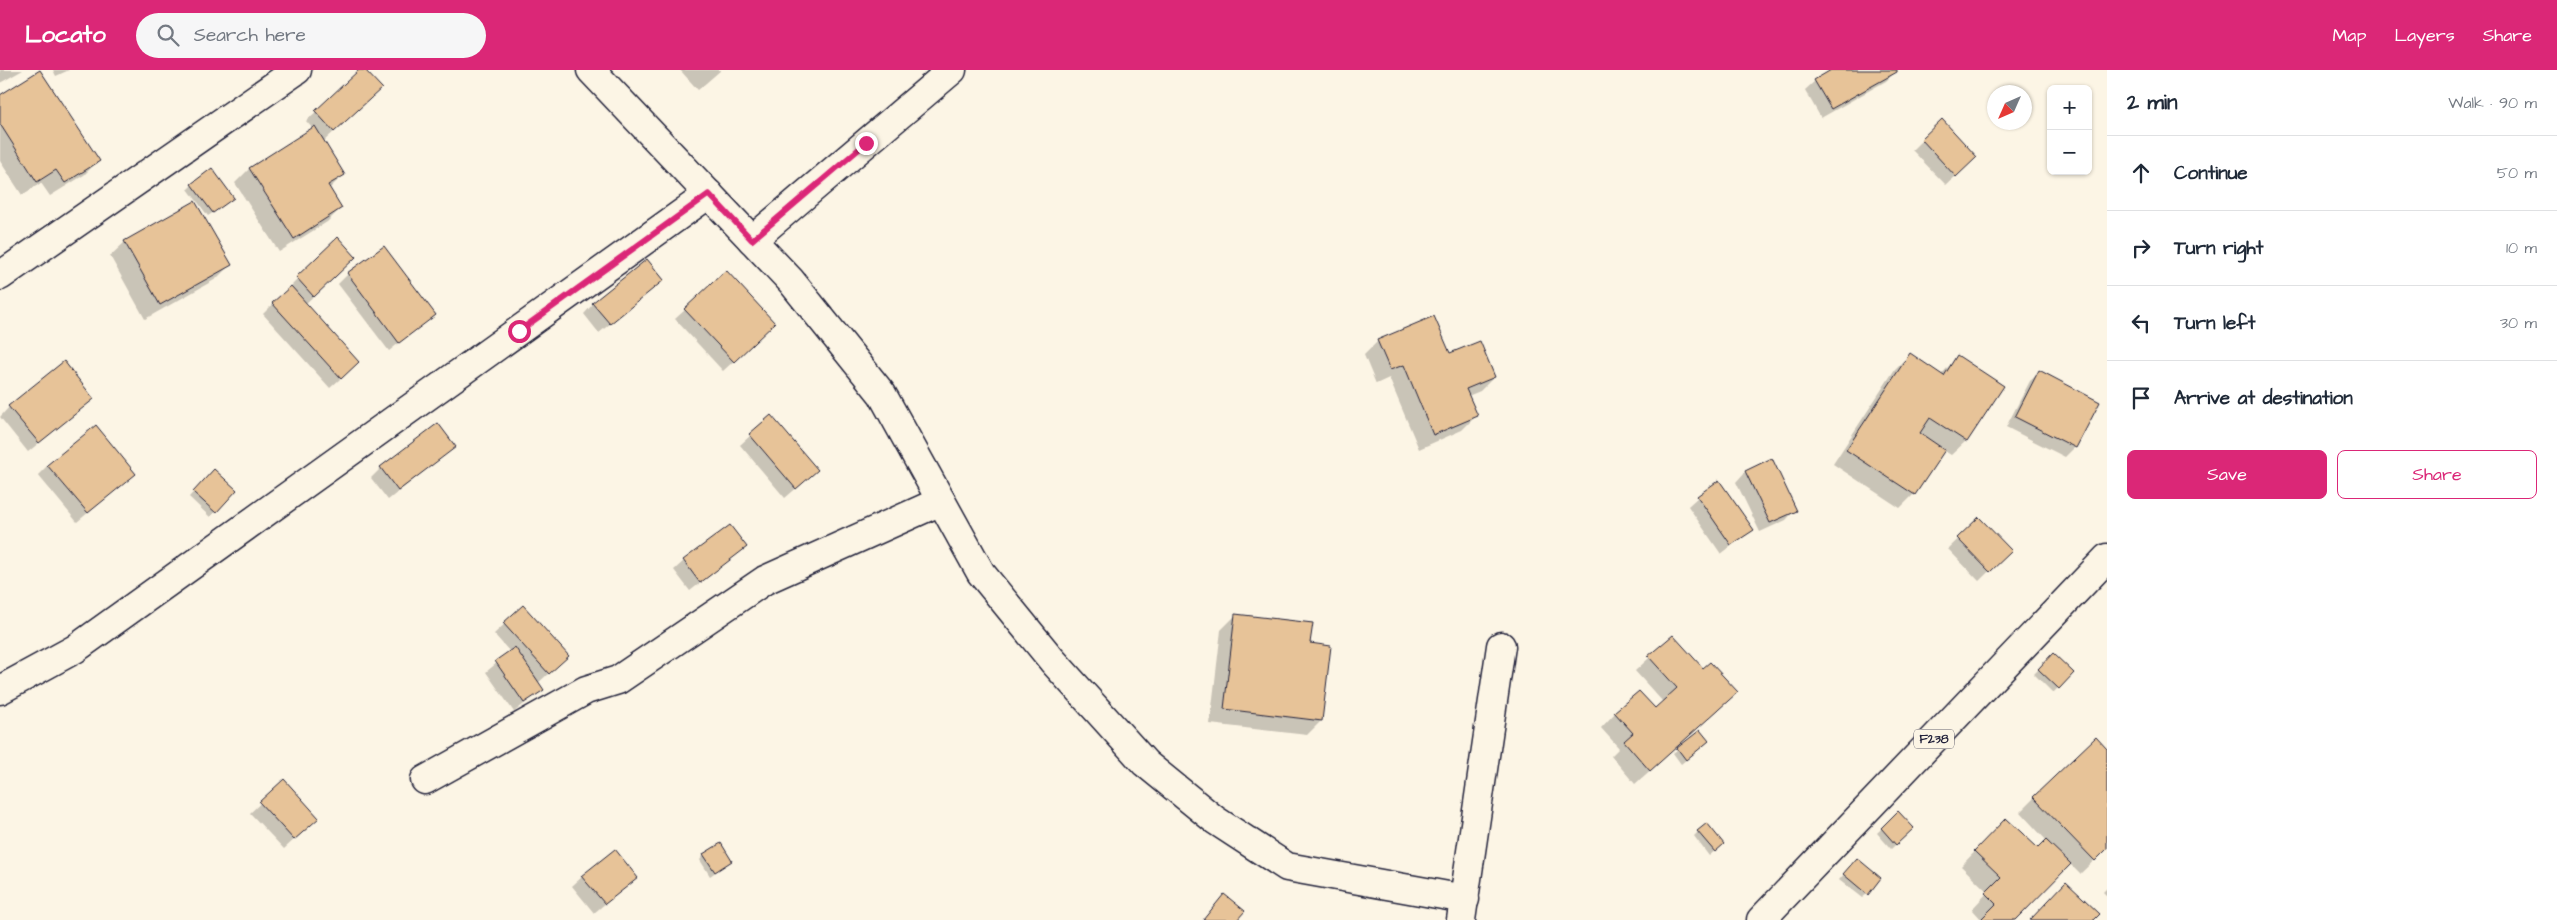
<!DOCTYPE html>
<html lang="en">
<head>
<meta charset="utf-8">
<style>
	:root { --surface:#fff; --page:#f6f6f7; --text:#1f2937; --muted:#747a83; --line:#e0e1e3; --accent:#db2777 }
	body { margin:0; font-family:"Architects Daughter",sans-serif; background:var(--page); color:var(--text) }
	.controls { position:absolute; right:15px; top:15px; display:grid; overflow:hidden; border-radius:8px; box-shadow:0 1px 4px #0004 }
	.controls button { width:45px; height:45px; display:grid; place-items:center; padding:0; border:0; border-bottom:1px solid var(--line); background:var(--surface); color:var(--text); font:25px sans-serif }
	.compass { position:absolute; left:1987px; top:15px; width:45px; height:45px; border-radius:50%; background:var(--surface); box-shadow:0 1px 4px #0004; rotate:225deg }
	.stop { position:absolute; width:15px; height:15px; margin:-11px; border:4px solid #db2777; border-radius:50%; background:#fff }
	.stop.end { background:#db2777; border-color:#fff; box-shadow:0 1px 5px #0008 }
	.list { margin:0; padding:0; list-style:none }
	h2 { display:flex; justify-content:space-between; align-items:center; height:65px; margin:0; padding:0 20px; font-size:21px }
	h2 small { font-size:16px; font-weight:400; color:var(--muted) }
	.list li { display:grid; grid-template-columns:32px 1fr auto; gap:15px; align-items:center; box-sizing:border-box; height:75px; padding:0 20px; border-top:1px solid var(--line) }
	.list b { display:block; font-size:19px; white-space:nowrap }
	.list em { font-size:16px; font-style:normal; color:var(--muted) }
	.actions { display:flex; gap:10px; padding:15px 20px }
	.actions a { flex:1; padding:11px 0; border:1px solid var(--accent); border-radius:8px; text-align:center; font-size:18px; color:var(--accent) }
	.actions .main { background:var(--accent); color:#fff }
	.icon { flex:none; width:28px; height:28px; fill:none; stroke:currentColor; stroke-width:2; stroke-linecap:round; stroke-linejoin:round }
	.map { position:relative; flex:none; width:2107px; height:850px; overflow:hidden }
	header { display:flex; align-items:center; gap:30px; box-sizing:border-box; height:70px; padding:0 25px; background:var(--accent); color:#fff }
	header strong { font-size:24px }
	nav { display:flex; gap:28px; margin-inline-start:auto; font-size:18px }
	.search { width:350px; height:45px; background:var(--page); display:flex; align-items:center; gap:12px; box-sizing:border-box; padding:0 18px; border-radius:28px; color:var(--muted); font-size:19px }
	main { display:flex }
	aside { flex:1; background:var(--surface) }
	.map>svg:first-child { display:block }
	.shadow { fill:#0003 }
	.building { fill:#e7c398; stroke:#22223b }
	.lines { fill:none; stroke-linecap:round; stroke-linejoin:round }
	.street-casing { stroke:#22223b; stroke-width:31 }
	.primary-casing { stroke:#22223b; stroke-width:31 }
	.street { stroke:#fcf5e5; stroke-width:28 }
	.primary { stroke:#fcf5e5; stroke-width:28 }
	.route { stroke:#db2777; stroke-width:6 }
	.labels { text-anchor:middle; dominant-baseline:central; stroke-width:4; stroke-linejoin:round; paint-order:stroke }
	.shield { fill:#fcf5e5; stroke:#63616e; stroke-width:1 }
	.shield-label { font-size:12px; font-weight:bold; fill:#22223b }
</style>
</head>
<body>
<header>
<strong>Locato</strong>
<div class="search"><svg class="icon" aria-label="search" viewBox="0 0 24 24"><circle cx="10" cy="10" r="6"/><path d="M15 15l6 6"/></svg>Search here</div>
<nav><a>Map</a><a>Layers</a><a>Share</a></nav>
</header>
<main>
<div class="map">
<svg width="2107" height="850" viewBox="0 0 2107 850">
	<rect width="100%" height="100%" fill="#fcf5e5"/>
	<filter id="ink" filterUnits="userSpaceOnUse"><feTurbulence type="fractalNoise" baseFrequency=".02" numOctaves="2"/><feDisplacementMap in="SourceGraphic" scale="10" xChannelSelector="R" yChannelSelector="G"/><feConvolveMatrix kernelMatrix="1 2 1 2 8 2 1 2 1" color-interpolation-filters="sRGB"/></filter>
	<g filter="url(#ink)">
		<g class="shadow">
			<path d="M 0,0 L 23,0 L 0,13 Z"/>
			<path d="M 53,0 L 69,0 L 56,6 Z"/>
			<path d="M 361,0 L 364,0 L 371,27 L 323,72 L 343,105 L 329,119 L 341,138 L 327,152 L 279,182 L 235,113 L 249,99 L 313,59 L 306,51 Z"/>
			<path d="M 680,0 L 721,0 L 698,20 Z"/>
			<path d="M 1834,0 L 1895,0 L 1896,1 L 1886,11 L 1821,48 L 1805,20 L 1815,11 Z"/>
			<path d="M 41,1 L 98,91 L 84,105 L 50,126 L 41,113 L 22,125 L 0,91 L 0,27 Z"/>
			<path d="M 1922,70 L 1966,97 L 1946,115 L 1912,80 Z"/>
			<path d="M 192,115 L 228,132 L 208,146 L 188,119 Z"/>
			<path d="M 338,169 L 345,197 L 305,234 L 348,302 L 330,318 L 263,244 Z"/>
			<path d="M 125,172 L 230,195 L 216,209 L 145,249 L 110,186 Z"/>
			<path d="M 348,204 L 434,245 L 389,281 L 338,214 Z"/>
			<path d="M 663,210 L 599,263 L 584,244 L 593,234 Z"/>
			<path d="M 685,240 L 764,263 L 723,301 L 675,249 Z"/>
			<path d="M 1378,271 L 1449,285 L 1494,307 L 1480,321 L 1468,326 L 1476,346 L 1462,360 L 1419,379 L 1389,308 L 1376,314 L 1364,285 Z"/>
			<path d="M 1910,284 L 1941,305 L 1957,287 L 1966,371 L 1951,385 L 1943,380 L 1914,424 L 1900,438 L 1833,394 L 1895,299 Z"/>
			<path d="M 2040,302 L 2075,377 L 2065,387 L 2006,357 L 2030,311 Z"/>
			<path d="M 92,329 L 28,382 L 0,347 L 9,337 Z"/>
			<path d="M 771,347 L 807,409 L 785,428 L 740,375 Z"/>
			<path d="M 454,377 L 388,430 L 371,408 L 381,398 Z"/>
			<path d="M 48,395 L 134,404 L 77,452 L 38,405 Z"/>
			<path d="M 214,400 L 235,421 L 210,447 L 189,427 Z"/>
			<path d="M 1745,402 L 1795,440 L 1786,450 L 1760,462 L 1736,412 Z"/>
			<path d="M 1698,427 L 1752,460 L 1721,484 L 1688,436 Z"/>
			<path d="M 1979,449 L 2010,481 L 1979,511 L 1948,479 Z"/>
			<path d="M 746,477 L 690,521 L 674,500 L 684,491 Z"/>
			<path d="M 523,537 L 558,595 L 538,613 L 543,619 L 514,642 L 486,602 L 510,582 L 494,564 Z"/>
			<path d="M 1236,545 L 1309,575 L 1321,651 L 1307,665 L 1210,654 L 1221,560 Z"/>
			<path d="M 1673,566 L 1703,600 L 1676,678 L 1677,679 L 1700,662 L 1703,676 L 1681,694 L 1673,683 L 1677,680 L 1675,678 L 1635,714 L 1611,686 L 1619,678 L 1601,658 L 1615,643 L 1655,639 L 1663,632 L 1635,601 Z"/>
			<path d="M 2053,585 L 2072,603 L 2053,623 L 2034,604 Z"/>
			<path d="M 2107,680 L 2107,778 L 2080,804 L 2069,793 L 2014,850 L 1982,850 L 1972,839 L 1988,822 L 1961,796 L 1992,764 L 2038,780 L 2047,771 L 2020,742 L 2034,728 Z"/>
			<path d="M 284,711 L 308,757 L 284,779 L 250,743 Z"/>
			<path d="M 1898,743 L 1913,758 L 1891,779 L 1877,763 Z"/>
			<path d="M 1698,762 L 1718,778 L 1709,786 L 1694,766 Z"/>
			<path d="M 704,785 L 731,791 L 710,806 L 700,790 Z"/>
			<path d="M 1853,794 L 1867,824 L 1862,828 L 1839,810 Z"/>
			<path d="M 582,807 L 636,808 L 594,843 L 572,816 Z"/>
			<path d="M 2107,818 L 2107,826 L 2103,822 Z"/>
		</g>
		<g class="building">
			<path d="M 40,0 L 100,91 L 65,113 L 56,100 L 37,112 L 0,54 L 0,25 Z"/>
			<path d="M 359,0 L 365,0 L 382,18 L 334,62 L 315,41 Z"/>
			<path d="M 1831,0 L 1897,0 L 1897,2 L 1831,39 L 1814,10 Z"/>
			<path d="M 1942,49 L 1977,87 L 1956,107 L 1921,69 Z"/>
			<path d="M 315,56 L 345,105 L 328,115 L 342,138 L 294,169 L 249,98 Z"/>
			<path d="M 212,98 L 234,128 L 213,143 L 191,114 Z"/>
			<path d="M 195,131 L 232,195 L 160,235 L 124,171 Z"/>
			<path d="M 338,167 L 356,187 L 314,227 L 296,207 Z"/>
			<path d="M 384,176 L 436,245 L 399,273 L 347,203 Z"/>
			<path d="M 647,189 L 664,210 L 610,254 L 592,233 Z"/>
			<path d="M 726,200 L 775,253 L 734,292 L 684,239 Z"/>
			<path d="M 291,216 L 359,292 L 341,309 L 272,233 Z"/>
			<path d="M 1434,246 L 1450,283 L 1480,271 L 1495,307 L 1466,319 L 1478,346 L 1433,365 L 1404,295 L 1390,300 L 1377,270 Z"/>
			<path d="M 1910,283 L 1944,306 L 1957,285 L 2004,316 L 1967,372 L 1930,348 L 1920,363 L 1945,380 L 1915,425 L 1846,380 Z"/>
			<path d="M 64,291 L 94,329 L 39,373 L 8,336 Z"/>
			<path d="M 2039,300 L 2100,332 L 2076,378 L 2015,347 Z"/>
			<path d="M 771,345 L 818,400 L 796,419 L 749,364 Z"/>
			<path d="M 438,353 L 456,377 L 398,421 L 380,397 Z"/>
			<path d="M 96,355 L 136,404 L 88,443 L 47,395 Z"/>
			<path d="M 1772,388 L 1797,441 L 1770,453 L 1745,401 Z"/>
			<path d="M 214,399 L 237,420 L 216,443 L 193,422 Z"/>
			<path d="M 1719,410 L 1754,460 L 1731,475 L 1697,426 Z"/>
			<path d="M 1979,447 L 2012,481 L 1990,502 L 1957,468 Z"/>
			<path d="M 730,455 L 747,477 L 700,513 L 683,490 Z"/>
			<path d="M 523,535 L 569,586 L 549,604 L 503,553 Z"/>
			<path d="M 1235,544 L 1313,553 L 1310,573 L 1331,576 L 1322,651 L 1224,639 Z"/>
			<path d="M 1673,565 L 1703,598 L 1710,592 L 1738,622 L 1650,701 L 1624,671 L 1633,663 L 1614,642 L 1639,621 L 1655,638 L 1677,618 L 1648,586 Z"/>
			<path d="M 515,577 L 544,620 L 524,633 L 495,591 Z"/>
			<path d="M 2053,583 L 2074,603 L 2059,619 L 2038,599 Z"/>
			<path d="M 1700,660 L 1709,671 L 1686,690 L 1677,678 Z"/>
			<path d="M 2096,667 L 2107,679 L 2107,779 L 2095,791 L 2033,727 Z"/>
			<path d="M 284,709 L 319,748 L 294,770 L 259,732 Z"/>
			<path d="M 1898,741 L 1914,758 L 1896,775 L 1881,758 Z"/>
			<path d="M 2006,748 L 2038,778 L 2046,770 L 2071,794 L 2016,850 L 1984,850 L 1982,848 L 1996,834 L 1985,823 L 2001,807 L 1974,781 Z"/>
			<path d="M 1707,753 L 1724,774 L 1715,782 L 1697,761 Z"/>
			<path d="M 721,773 L 732,791 L 715,802 L 703,784 Z"/>
			<path d="M 615,779 L 638,808 L 605,834 L 581,806 Z"/>
			<path d="M 1857,788 L 1881,808 L 1868,825 L 1843,804 Z"/>
			<path d="M 2066,812 L 2100,844 L 2094,850 L 2030,850 Z"/>
			<path d="M 1224,824 L 1245,841 L 1237,850 L 1203,850 Z"/>
		</g>
		<g class="lines">
			<defs>
				<g id="street">
					<path d="M 591,0 L 791,211 L 882,324 L 981,503 L 1052,590 L 1145,693 L 1215,750 L 1287,797 L 1465,829"/>
					<path d="M 752,170 L 952,0"/>
					<path d="M 0,206 L 297,0"/>
					<path d="M 0,620 L 75,579 L 709,124"/>
					<path d="M 425,710 L 586,620 L 618,610 L 765,510 L 941,431"/>
					<path d="M 1461,850 L 1501,576"/>
				</g>
				<path id="primary" d="M 1761,850 L 2107,488"/>
			</defs>
			<use href="#street" class="street-casing"/>
			<use href="#primary" class="primary-casing"/>
			<use href="#street" class="street"/>
			<use href="#primary" class="primary"/>
		</g>
	</g>
	<g class="lines" filter="url(#ink)">
		<path class="route" d="M 519,261 L 709,124 L 752,170 L 866,73"/>
	</g>
	<g class="labels">
		<rect class="shield" x="1914" y="659.5" width="40" height="19" rx="4"/>
		<g class="shield-label">
			<text x="1934" y="669">F238</text>
		</g>
	</g>
</svg>
<div class="controls">
<button>+</button>
<button>−</button>
</div>
<svg class="compass" viewBox="-18 -18 36 36"><path d="M0-13l5 13h-10z" fill="#e53935"/><path d="M0 13l5-13h-10z" fill="#747a83"/></svg>
<div class="stop" style="left:519px;top:261px"></div>
<div class="stop end" style="left:866px;top:73px"></div>
</div>
<aside>
<h2>2 min<small>Walk · 90 m</small></h2>
<ul class="list">
<li><svg class="icon" aria-label="ahead" viewBox="0 0 24 24"><path d="M12 20V5M6 11l6-6 6 6"/></svg><div><b>Continue</b></div><em>50 m</em></li>
<li><svg class="icon" aria-label="right" viewBox="0 0 24 24"><path d="M7 20v-9h11M14 6l5 5-5 5"/></svg><div><b>Turn right</b></div><em>10 m</em></li>
<li><svg class="icon" aria-label="left" viewBox="0 0 24 24"><path d="M17 20v-9H6M10 6l-5 5 5 5"/></svg><div><b>Turn left</b></div><em>30 m</em></li>
<li><svg class="icon" aria-label="arrive" viewBox="0 0 24 24"><path d="M6 21V4h12l-3 4 3 4H6"/></svg><div><b>Arrive at destination</b></div></li>
</ul>
<div class="actions"><a class="main">Save</a><a>Share</a></div>
</aside>
</main>
</body>
</html>
